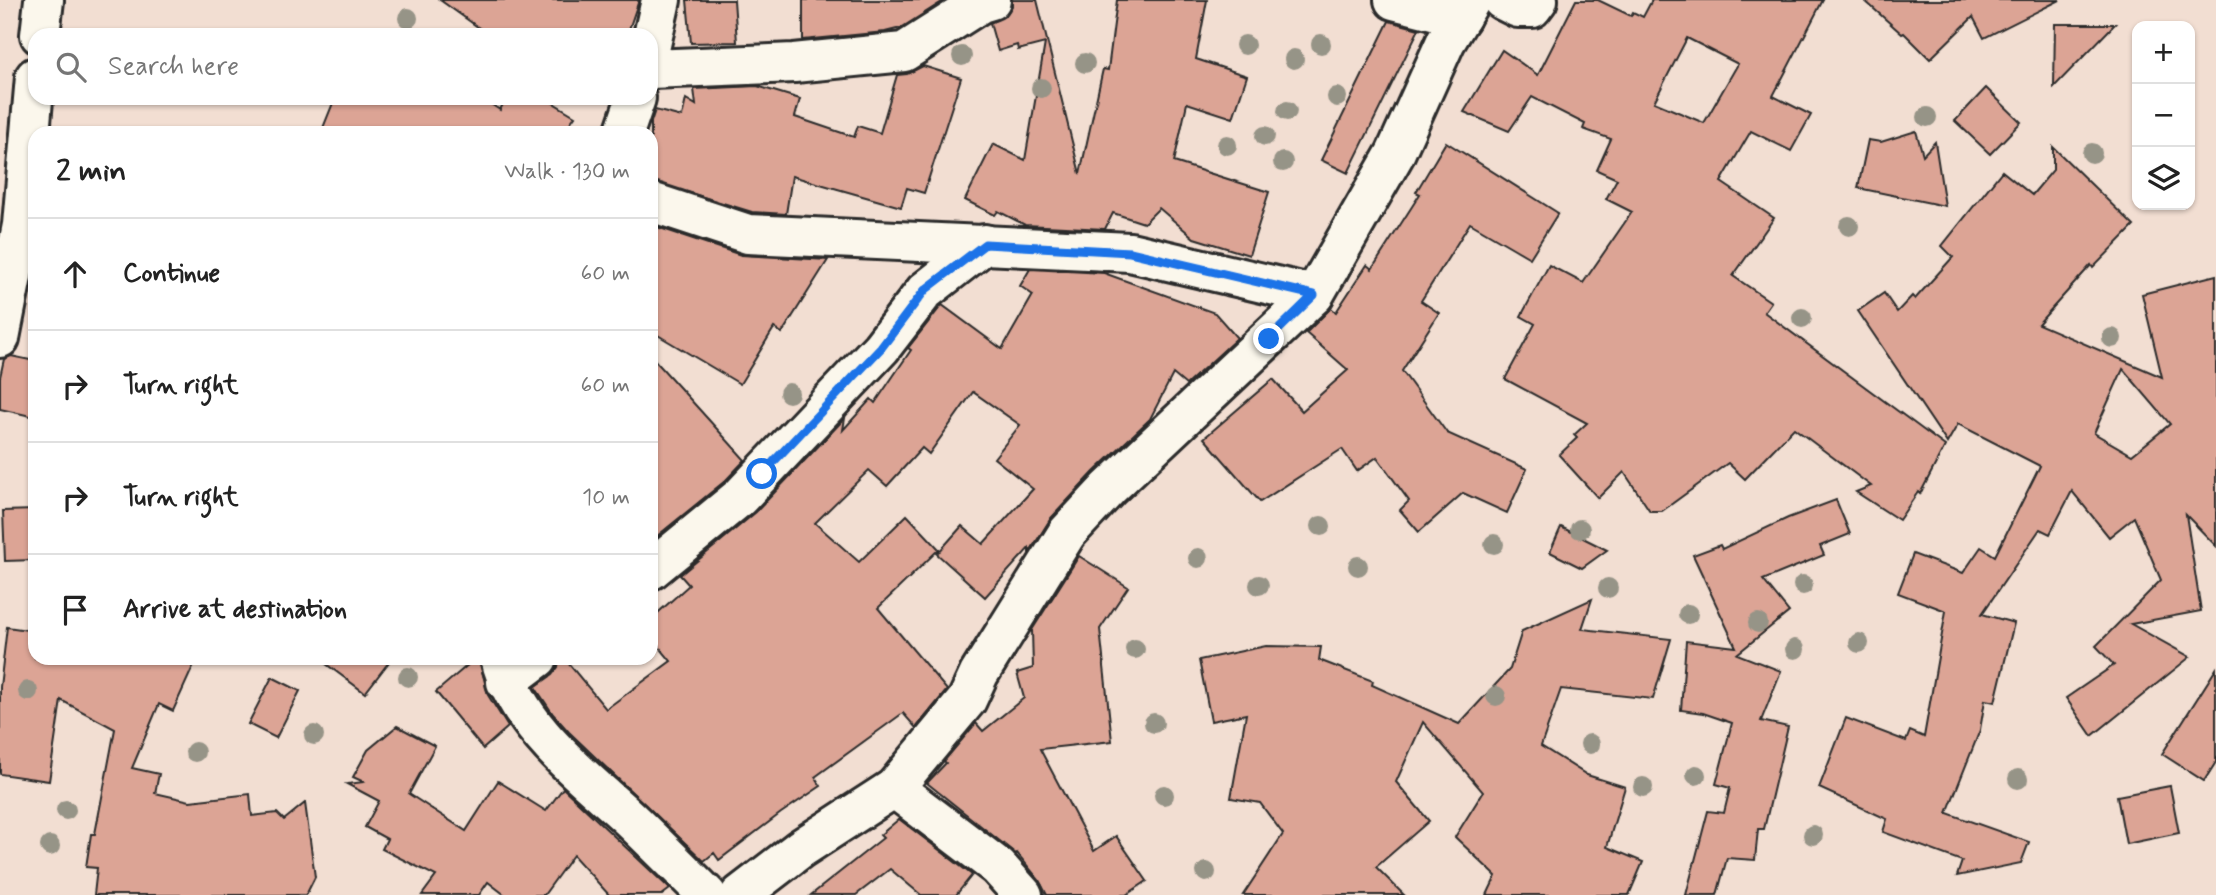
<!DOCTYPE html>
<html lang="en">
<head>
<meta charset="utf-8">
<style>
	:root { --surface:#fff; --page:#f2f2f2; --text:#222; --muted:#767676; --line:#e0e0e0 }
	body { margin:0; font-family:Mynerve,sans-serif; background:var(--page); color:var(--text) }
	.controls { position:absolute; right:21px; top:21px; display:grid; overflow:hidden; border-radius:14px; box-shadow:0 2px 5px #0004 }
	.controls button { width:63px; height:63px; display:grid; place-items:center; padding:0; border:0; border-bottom:2px solid var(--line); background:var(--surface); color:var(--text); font:35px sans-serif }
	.stop { position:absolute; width:21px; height:21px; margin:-16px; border:5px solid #1a73e8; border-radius:50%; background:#fff }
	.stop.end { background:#1a73e8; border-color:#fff; box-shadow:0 2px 7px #0008 }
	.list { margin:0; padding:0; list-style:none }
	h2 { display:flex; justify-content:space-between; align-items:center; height:91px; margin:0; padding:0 28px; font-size:30px }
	h2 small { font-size:23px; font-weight:400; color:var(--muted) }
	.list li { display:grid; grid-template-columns:46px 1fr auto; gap:21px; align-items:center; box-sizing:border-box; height:112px; padding:0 28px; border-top:2px solid var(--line) }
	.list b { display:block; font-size:26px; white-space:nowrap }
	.list em { font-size:23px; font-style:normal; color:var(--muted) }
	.icon { flex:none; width:38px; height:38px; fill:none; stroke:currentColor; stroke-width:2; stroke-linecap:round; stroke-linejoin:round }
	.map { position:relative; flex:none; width:2216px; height:895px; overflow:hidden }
	.search { position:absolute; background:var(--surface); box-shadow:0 2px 5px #0004; left:28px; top:28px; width:630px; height:77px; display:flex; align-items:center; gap:18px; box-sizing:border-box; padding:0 24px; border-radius:21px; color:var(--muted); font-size:26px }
	.panel { position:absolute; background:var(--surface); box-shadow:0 2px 5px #0004; left:28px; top:126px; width:630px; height:539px; border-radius:21px }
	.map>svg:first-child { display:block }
	.building { fill:#dca495; stroke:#2b2b2b; stroke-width:2; fill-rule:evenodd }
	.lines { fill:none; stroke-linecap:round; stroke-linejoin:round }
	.minor-casing { stroke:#2b2b2b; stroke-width:44 }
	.minor { stroke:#fbf7ec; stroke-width:38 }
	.tree { fill:#969487 }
	.route { stroke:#1a73e8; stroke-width:9 }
</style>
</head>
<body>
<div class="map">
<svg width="2216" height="895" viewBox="0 0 2216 895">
	<rect width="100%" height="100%" fill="#f2ded2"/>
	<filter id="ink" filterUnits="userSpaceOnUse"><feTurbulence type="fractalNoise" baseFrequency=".0143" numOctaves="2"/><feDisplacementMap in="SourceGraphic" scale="14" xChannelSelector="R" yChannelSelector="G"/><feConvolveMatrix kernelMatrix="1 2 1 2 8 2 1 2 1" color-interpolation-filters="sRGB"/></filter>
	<g filter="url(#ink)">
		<g class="building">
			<path d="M 440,0 L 639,0 L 627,35 L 489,35 Z"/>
			<path d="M 687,0 L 734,0 L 737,42 L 691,43 Z"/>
			<path d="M 803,0 L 945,0 L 901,28 L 885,32 L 803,40 Z"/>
			<path d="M 1012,0 L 1037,0 L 1080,174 L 1103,69 L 1108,70 L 1117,0 L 1207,0 L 1196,59 L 1247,76 L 1233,118 L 1187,103 L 1174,162 L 1269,192 L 1249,255 L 1194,238 L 1159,208 L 1144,223 L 1113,213 L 1105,229 L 1025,225 L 998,211 L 995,215 L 965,200 L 993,144 L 1025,160 L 1045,43 L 1018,50 L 1017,45 L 998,51 L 990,23 L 1006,15 L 1012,6 Z"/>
			<path d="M 1576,0 L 1598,0 L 1631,16 L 1633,12 L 1643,17 L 1652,0 L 1823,0 L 1773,96 L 1811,115 L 1791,151 L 1751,131 L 1721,182 L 1774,218 L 1733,276 L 1771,302 L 1764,312 L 1945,446 L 1920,494 L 1918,492 L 1899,520 L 1856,492 L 1871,486 L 1794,428 L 1745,479 L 1728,463 L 1662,511 L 1650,511 L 1624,472 L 1598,498 L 1559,455 L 1577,438 L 1574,435 L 1587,423 L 1505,379 L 1535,324 L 1521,316 L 1549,265 L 1583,283 L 1632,212 L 1606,199 L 1617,179 L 1597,170 L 1611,139 L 1583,129 L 1585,124 L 1532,97 L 1509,131 L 1464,112 L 1502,50 L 1538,75 ZM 1687,38 L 1738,64 L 1704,123 L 1654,102 Z"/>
			<path d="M 1864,0 L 2060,0 L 1984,38 L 1973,17 L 1930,59 L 1904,33 L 1902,34 Z"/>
			<path d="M 1389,21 L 1419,29 L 1348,173 L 1321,160 Z"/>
			<path d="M 2055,24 L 2115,24 L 2054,87 Z"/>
			<path d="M 923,66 L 961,78 L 924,193 L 907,188 L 901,207 L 792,176 L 786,214 L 752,212 L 651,181 L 651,122 L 655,110 L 682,117 L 686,99 L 696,105 L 694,89 L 757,86 L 800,99 L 795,117 L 854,137 L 858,126 L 880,133 L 897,75 L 907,74 Z"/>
			<path d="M 1986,88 L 2021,122 L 1990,154 L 1955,121 Z"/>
			<path d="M 335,98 L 482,98 L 500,110 L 506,98 L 545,98 L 575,116 L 563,133 L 321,133 Z"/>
			<path d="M 1916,131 L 1923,155 L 1935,142 L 1945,206 L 1858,188 L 1868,140 L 1881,142 Z"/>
			<path d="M 1446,142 L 1558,213 L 1530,258 L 1470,223 L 1421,301 L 1439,313 L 1402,371 L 1447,433 L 1527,469 L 1507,513 L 1463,493 L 1419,532 L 1400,510 L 1409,501 L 1377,457 L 1357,471 L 1342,449 L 1260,502 L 1204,438 L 1273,379 L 1302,411 L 1348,370 L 1306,333 L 1331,308 L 1336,312 L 1367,265 L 1372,269 L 1420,194 L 1416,192 Z"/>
			<path d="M 2053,147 L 2134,226 L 2093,268 L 2091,265 L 2038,324 L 2162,377 L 2142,294 L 2216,275 L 2216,546 L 2186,515 L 2201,611 L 2131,624 L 2190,657 L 2092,736 L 2066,698 L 2114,665 L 2096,646 L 2161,580 L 2134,517 L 2109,537 L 2072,491 L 2050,534 L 2040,529 L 1982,614 L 2014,623 L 1995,702 L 1985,700 L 1980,730 L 1947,813 L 2029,842 L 2021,863 L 1957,876 L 1962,861 L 1883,832 L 1887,819 L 1819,788 L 1846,718 L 1906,741 L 1910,731 L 1924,737 L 1946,611 L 1898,593 L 1913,554 L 1963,573 L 1981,547 L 1995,556 L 2040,466 L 1958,424 L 1947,443 L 1858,311 L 1884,293 L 1897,312 L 1912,296 L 1915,299 L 1953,257 L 1942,246 L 2002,171 L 2032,195 L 2053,170 ZM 2123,369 L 2170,424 L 2132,455 L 2094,433 Z"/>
			<path d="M 651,225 L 741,255 L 828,260 L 782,333 L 774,328 L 740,384 L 651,331 Z"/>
			<path d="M 1030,269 L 1104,273 L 1215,313 L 1237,338 L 1186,385 L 1173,374 L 1150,419 L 1094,472 L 1051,518 L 1029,553 L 1029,548 L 985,597 L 937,554 L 962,526 L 983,544 L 1033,489 L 994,458 L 1020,425 L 973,392 L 929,454 L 922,448 L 887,486 L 869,470 L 815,523 L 859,562 L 907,515 L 939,549 L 878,608 L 947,690 L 916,728 L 903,713 L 815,777 L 821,786 L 781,813 L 719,860 L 714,853 L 704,861 L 569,732 L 553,714 L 535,687 L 552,675 L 558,667 L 559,658 L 564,658 L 606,709 L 671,661 L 651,637 L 651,619 L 689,585 L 680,575 L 756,512 L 845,418 L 843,430 L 871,399 L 875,403 L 911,350 L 908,348 L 942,305 L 1002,349 L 1033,295 L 1020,286 Z"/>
			<path d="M 11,356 L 35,361 L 35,417 L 0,409 L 0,377 L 4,359 Z"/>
			<path d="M 651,356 L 745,460 L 725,481 L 651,541 Z"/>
			<path d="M 1836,500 L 1850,534 L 1820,546 L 1824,555 L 1763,580 L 1789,612 L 1737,654 L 1781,671 L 1761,721 L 1788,727 L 1764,829 L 1758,829 L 1755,860 L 1727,858 L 1717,895 L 1686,895 L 1708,811 L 1724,813 L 1730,788 L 1716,784 L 1732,723 L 1703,713 L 1681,710 L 1686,641 L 1736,647 L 1693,555 L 1720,545 L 1722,549 L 1788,518 Z"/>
			<path d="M 35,510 L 35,560 L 5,561 L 3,511 Z"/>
			<path d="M 1561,527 L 1607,550 L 1582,568 L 1550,552 Z"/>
			<path d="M 1079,556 L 1128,587 L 1100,629 L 1112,741 L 1040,749 L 1094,851 L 1116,836 L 1147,881 L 1126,895 L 1047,895 L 1039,880 L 1017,853 L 1016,854 L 927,783 L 946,763 L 944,761 L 976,723 L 983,731 L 1024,698 L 1017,673 L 1033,668 L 1032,630 Z"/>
			<path d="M 1592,599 L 1582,629 L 1671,639 L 1653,699 L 1561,689 L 1541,746 L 1587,775 L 1625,787 L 1607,847 L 1643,862 L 1629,895 L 1487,895 L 1496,876 L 1455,837 L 1483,792 L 1423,722 L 1396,782 L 1429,821 L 1376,867 L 1404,895 L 1243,895 L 1283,834 L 1260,803 L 1231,798 L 1246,714 L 1211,721 L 1199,660 L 1266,646 L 1321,647 L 1319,660 L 1373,681 L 1372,685 L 1459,724 L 1510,669 L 1522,631 Z"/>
			<path d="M 7,627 L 35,631 L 35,658 L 197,658 L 173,711 L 159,704 L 132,768 L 159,774 L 155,793 L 190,801 L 250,794 L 252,816 L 277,813 L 284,820 L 305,803 L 315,877 L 306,895 L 94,895 L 97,868 L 86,867 L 91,834 L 95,834 L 115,729 L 61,700 L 49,781 L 0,774 L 0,687 Z"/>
			<path d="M 318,658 L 392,658 L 365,693 Z"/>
			<path d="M 476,658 L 479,658 L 488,695 L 508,727 L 483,749 L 436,692 Z"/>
			<path d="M 2216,669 L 2216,762 L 2204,781 L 2162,754 Z"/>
			<path d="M 272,677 L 300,691 L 276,738 L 248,724 Z"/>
			<path d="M 397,726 L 435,746 L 409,794 L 466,831 L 498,781 L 546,811 L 563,788 L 670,889 L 662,895 L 609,895 L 573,855 L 544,895 L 505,895 L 488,882 L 479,895 L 422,895 L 436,876 L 382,849 L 387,839 L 365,827 L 379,801 L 347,784 L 364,782 L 353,777 L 368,750 Z"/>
			<path d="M 2170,786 L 2179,833 L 2126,844 L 2117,796 Z"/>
			<path d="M 899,819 L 972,875 L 956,895 L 921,895 L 890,869 L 856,895 L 811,895 L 883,838 L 880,835 Z"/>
		</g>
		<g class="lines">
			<defs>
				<g id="minor">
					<path d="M 1394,0 L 1461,17"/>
					<path d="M 1502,0 L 1518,8 L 1532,8 L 1538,0"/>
					<path d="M 40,35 L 44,0"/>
					<path d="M 651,45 L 661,0"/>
					<path d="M 651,69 L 794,63 L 904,52 L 981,3 L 991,0"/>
					<path d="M 624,133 L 636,98"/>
					<path d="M 651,202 L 748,234 L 1130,252 L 1314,295"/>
					<path d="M 0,338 L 22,225 L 35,77"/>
					<path d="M 651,570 L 740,497 L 881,348 L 925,291 L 985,244"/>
					<path d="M 500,658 C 517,727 580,773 630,819 C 656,844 682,870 707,895"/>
					<path d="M 506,682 L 538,658"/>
					<path d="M 894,788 L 998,867 L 1023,895"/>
					<path d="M 740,895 L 800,849 L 894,788 L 967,700 L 979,674 L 1067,533 L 1109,488 L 1314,295 L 1395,154 L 1446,41 L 1471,0"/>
				</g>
			</defs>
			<use href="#minor" class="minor-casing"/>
			<use href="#minor" class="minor"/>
		</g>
		<g class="tree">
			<circle cx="408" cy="18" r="10"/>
			<circle cx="1321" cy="44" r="10"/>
			<circle cx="1245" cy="45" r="10"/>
			<circle cx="962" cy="56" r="10"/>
			<circle cx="1294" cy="59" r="10"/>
			<circle cx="1085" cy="63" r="10"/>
			<circle cx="1041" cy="88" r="10"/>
			<circle cx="1337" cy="97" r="10"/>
			<circle cx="1287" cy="111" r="10"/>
			<circle cx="1927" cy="117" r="10"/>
			<circle cx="1265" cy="136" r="10"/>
			<circle cx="1227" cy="145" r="10"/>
			<circle cx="2092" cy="153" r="10"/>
			<circle cx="1283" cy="162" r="10"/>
			<circle cx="1849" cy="226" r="10"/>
			<circle cx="1802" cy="318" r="10"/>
			<circle cx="2112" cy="338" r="10"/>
			<circle cx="789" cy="393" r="10"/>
			<circle cx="1321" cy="526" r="10"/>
			<circle cx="1580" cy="529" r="10"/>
			<circle cx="1494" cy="544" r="10"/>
			<circle cx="1198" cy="558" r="10"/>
			<circle cx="1358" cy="566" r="10"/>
			<circle cx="1259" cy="585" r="10"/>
			<circle cx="1803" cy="585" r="10"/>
			<circle cx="1608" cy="588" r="10"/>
			<circle cx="1688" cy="614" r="10"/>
			<circle cx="1758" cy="623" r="10"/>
			<circle cx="1859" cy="643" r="10"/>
			<circle cx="1135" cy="649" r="10"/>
			<circle cx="1795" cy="649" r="10"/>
			<circle cx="408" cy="677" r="10"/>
			<circle cx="28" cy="691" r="10"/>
			<circle cx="1496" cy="696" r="10"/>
			<circle cx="1154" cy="723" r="10"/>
			<circle cx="314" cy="735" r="10"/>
			<circle cx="1590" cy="744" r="10"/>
			<circle cx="195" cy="752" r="10"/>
			<circle cx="1696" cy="775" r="10"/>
			<circle cx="2018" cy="779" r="10"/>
			<circle cx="1643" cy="787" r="10"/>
			<circle cx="1164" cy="795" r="10"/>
			<circle cx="66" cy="810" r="10"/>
			<circle cx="1813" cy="835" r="10"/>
			<circle cx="50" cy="846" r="10"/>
			<circle cx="1206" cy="872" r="10"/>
		</g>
	</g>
	<g class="lines" filter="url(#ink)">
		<path class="route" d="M 762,474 L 881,348 L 925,290 L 985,244 L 1130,252 L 1314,295 L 1269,339"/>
	</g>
</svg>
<div class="controls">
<button>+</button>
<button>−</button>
<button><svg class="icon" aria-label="layers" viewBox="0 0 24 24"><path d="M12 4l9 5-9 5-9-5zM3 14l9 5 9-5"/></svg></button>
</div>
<div class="stop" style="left:762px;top:474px"></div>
<div class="stop end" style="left:1269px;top:339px"></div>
<div class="search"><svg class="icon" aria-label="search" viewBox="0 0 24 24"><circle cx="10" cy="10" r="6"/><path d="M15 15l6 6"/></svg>Search here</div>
<section class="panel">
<h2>2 min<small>Walk · 130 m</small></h2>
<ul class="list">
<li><svg class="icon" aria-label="ahead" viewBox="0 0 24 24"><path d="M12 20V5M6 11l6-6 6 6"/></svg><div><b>Continue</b></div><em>60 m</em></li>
<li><svg class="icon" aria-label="right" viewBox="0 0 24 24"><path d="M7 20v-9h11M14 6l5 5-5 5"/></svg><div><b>Turn right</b></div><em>60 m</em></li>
<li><svg class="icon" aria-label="right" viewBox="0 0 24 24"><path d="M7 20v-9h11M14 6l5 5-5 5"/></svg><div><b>Turn right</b></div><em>10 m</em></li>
<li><svg class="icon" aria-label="arrive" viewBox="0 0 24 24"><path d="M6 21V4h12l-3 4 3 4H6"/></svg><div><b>Arrive at destination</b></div></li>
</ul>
</section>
</div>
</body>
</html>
